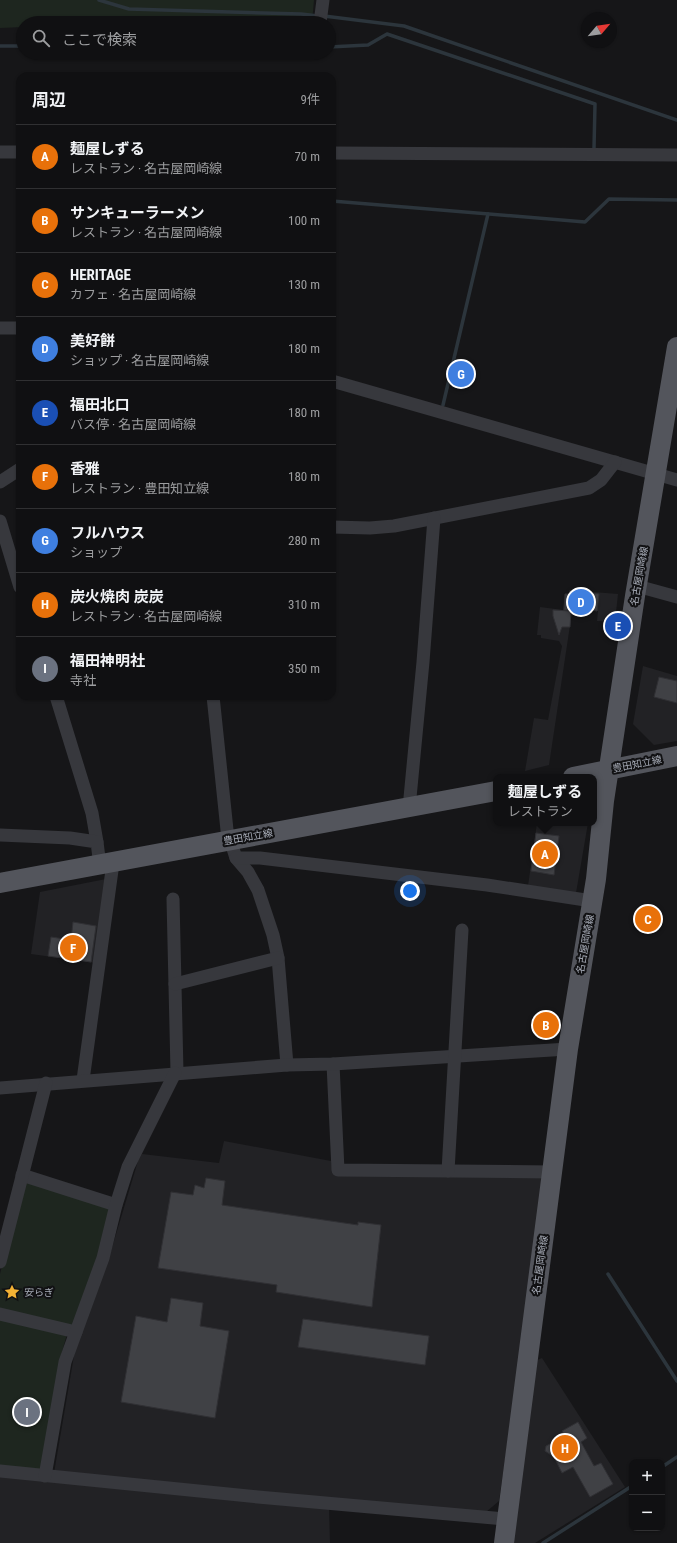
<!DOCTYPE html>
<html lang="ja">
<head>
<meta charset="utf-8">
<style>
	:root { --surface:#101012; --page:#19191b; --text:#f1f3f6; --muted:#9c9d9f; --line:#303032; --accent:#f2b134 }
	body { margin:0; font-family:"Roboto Condensed","Noto Sans JP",sans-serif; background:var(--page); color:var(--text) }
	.controls { position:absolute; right:12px; bottom:12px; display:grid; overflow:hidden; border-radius:8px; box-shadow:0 1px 3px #0004 }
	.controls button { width:36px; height:36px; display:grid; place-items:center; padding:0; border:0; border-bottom:1px solid var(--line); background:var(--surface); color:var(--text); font:20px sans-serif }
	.compass { position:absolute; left:581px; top:12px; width:36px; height:36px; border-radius:50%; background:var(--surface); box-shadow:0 1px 3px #0004; rotate:61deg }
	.you { position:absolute; left:410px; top:891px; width:14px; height:14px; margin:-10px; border:3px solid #fff; border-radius:50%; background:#1a73e8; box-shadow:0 0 0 6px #1a73e833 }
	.badge { display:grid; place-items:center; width:26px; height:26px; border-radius:50%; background:var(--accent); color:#fff; font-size:13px; font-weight:700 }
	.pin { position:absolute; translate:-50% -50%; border:2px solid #fff; box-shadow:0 1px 4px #0006 }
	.popup { position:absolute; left:493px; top:774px; width:104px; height:52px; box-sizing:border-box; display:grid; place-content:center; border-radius:8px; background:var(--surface); filter:drop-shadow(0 1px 3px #0005); font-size:13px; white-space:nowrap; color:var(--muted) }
	.popup b { font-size:15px; color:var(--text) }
	.popup::after { content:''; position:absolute; left:50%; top:100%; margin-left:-8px; border:8px solid transparent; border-top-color:var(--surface) }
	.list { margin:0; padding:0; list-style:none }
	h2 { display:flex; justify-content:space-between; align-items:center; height:52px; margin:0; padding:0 16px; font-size:17px }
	h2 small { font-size:13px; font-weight:400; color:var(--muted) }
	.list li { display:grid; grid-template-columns:26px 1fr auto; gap:12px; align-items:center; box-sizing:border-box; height:64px; padding:0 16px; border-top:1px solid var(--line) }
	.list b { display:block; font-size:15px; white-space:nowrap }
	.list p { margin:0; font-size:13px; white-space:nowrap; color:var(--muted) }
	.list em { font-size:13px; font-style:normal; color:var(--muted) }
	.icon { flex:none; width:22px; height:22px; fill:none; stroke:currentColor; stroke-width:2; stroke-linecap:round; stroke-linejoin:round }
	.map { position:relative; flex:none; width:677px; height:1543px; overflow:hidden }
	.search { position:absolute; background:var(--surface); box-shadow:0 1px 3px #0004; left:16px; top:16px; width:320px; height:44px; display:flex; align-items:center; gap:10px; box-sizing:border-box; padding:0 14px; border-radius:22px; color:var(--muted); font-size:15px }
	.panel { position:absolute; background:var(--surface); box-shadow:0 1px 3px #0004; left:16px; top:72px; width:320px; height:628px; border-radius:12px }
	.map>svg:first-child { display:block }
	.built { fill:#222225 }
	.green { fill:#1e261f }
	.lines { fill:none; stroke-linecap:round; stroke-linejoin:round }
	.stream { stroke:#2c353c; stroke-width:3.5 }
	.building { fill:#404145; stroke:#303034 }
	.street { stroke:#37383d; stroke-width:13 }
	.primary { stroke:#53555c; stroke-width:20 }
	.labels { text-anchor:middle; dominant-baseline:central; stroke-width:4; stroke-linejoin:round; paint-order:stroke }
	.street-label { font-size:10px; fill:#a8adb8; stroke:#111113 }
	.poi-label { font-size:10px; fill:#a8adb8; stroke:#111113; text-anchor:start }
</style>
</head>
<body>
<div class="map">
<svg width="677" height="1543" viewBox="0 0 677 1543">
	<rect width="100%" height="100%" fill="#161618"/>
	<g class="built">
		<path d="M 569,590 L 618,594 L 615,622 L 597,621 L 598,611 L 586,610 L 585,613 L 572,612 L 549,765 L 525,771 L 534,718 L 548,720 L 562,646 L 559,641 L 541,638 L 541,635 L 537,635 L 540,607 L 563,610 L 565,594 L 569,594 Z"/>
		<path d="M 643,666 L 677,676 L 677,741 L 654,745 L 633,724 Z"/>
		<path d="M 537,823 L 588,823 L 576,893 L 528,886 Z"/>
		<path d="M 106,879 L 95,963 L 31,954 L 40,892 Z"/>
		<path d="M 224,1141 L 331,1161 L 333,1174 L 543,1175 L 533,1265 L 499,1501 L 486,1512 L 54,1473 L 75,1350 L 111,1251 L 138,1161 L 142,1154 L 219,1163 Z"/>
		<path d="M 542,1358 L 625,1487 L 535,1543 L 510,1543 L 535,1361 Z"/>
		<path d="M 0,1475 L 329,1507 L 330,1543 L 0,1543 Z"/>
	</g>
	<g class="green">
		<path d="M 0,0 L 314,0 L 312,23 L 23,23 L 23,27 L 0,28 Z"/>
		<path d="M 24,1178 L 113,1206 L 75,1328 L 0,1308 L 0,1274 Z"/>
		<path d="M 0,1319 L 67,1334 L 60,1359 L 40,1470 L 0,1466 Z"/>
	</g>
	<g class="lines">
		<g class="stream">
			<path d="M 99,0 L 129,9 L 301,14 L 318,16"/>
			<path d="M 324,16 L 404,26 L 677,120"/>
			<path d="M 0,46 L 23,46"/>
			<path d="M 329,47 L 368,45 L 387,34 L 595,104 L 594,148"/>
			<path d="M 332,201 L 585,222 L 609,199 L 677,200"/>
			<path d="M 443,405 L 488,214"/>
			<path d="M 608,1274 L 677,1381"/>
			<path d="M 662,1467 L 677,1457"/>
			<path d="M 543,1543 L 632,1486"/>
		</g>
	</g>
	<g class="building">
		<path d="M 570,591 L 599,594 L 597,611 L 586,609 L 585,612 L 564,610 L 565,594 L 569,594 Z"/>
		<path d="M 553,610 L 571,611 L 570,627 L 562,627 L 559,635 L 553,616 Z"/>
		<path d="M 659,677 L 677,681 L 677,703 L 654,697 Z"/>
		<path d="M 536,833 L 559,836 L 554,875 L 531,871 Z"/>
		<path d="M 73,922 L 96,926 L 91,962 L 48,956 L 51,937 L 71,940 Z"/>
		<path d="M 206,1178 L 225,1181 L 222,1205 L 358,1225 L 358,1222 L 381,1225 L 372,1307 L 276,1292 L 277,1285 L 158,1268 L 171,1192 L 193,1195 L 195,1185 L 204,1188 Z"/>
		<path d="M 171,1298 L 203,1303 L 200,1326 L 229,1331 L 215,1418 L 121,1402 L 136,1316 L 167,1322 Z"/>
		<path d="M 303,1319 L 429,1336 L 425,1365 L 298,1347 Z"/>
		<path d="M 578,1422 L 587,1438 L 581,1442 L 594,1466 L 601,1463 L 613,1484 L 590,1497 L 573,1467 L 562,1473 L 554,1457 L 545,1451 L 546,1446 L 565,1436 L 562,1431 Z"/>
	</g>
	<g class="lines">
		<g class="street">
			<path d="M 320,23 L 323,0"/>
			<path d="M 0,152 L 20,152"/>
			<path d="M 332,153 L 677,155"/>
			<path d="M 0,328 L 20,328"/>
			<path d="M 332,381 L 677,480"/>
			<path d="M 0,482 L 20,469"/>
			<path d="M 0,521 L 20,587"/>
			<path d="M 332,527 L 370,528 L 394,526 L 589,488 L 601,480 L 615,462"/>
			<path d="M 637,586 L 677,597"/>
			<path d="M 56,696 L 92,813 L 97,842"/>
			<path d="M 213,696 L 227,830 L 236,858 L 248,872 L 258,890 L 273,935 L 278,958 L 287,1065"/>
			<path d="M 409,808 L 423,662 L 434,518"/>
			<path d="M 0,835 L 70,838 L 97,842 L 100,866"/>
			<path d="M 236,858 L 260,858 L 487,885 L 592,901"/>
			<path d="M 173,899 L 177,1072"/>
			<path d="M 175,984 L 278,958"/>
			<path d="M 333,1064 L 338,1170 L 553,1172"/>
			<path d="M 83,1080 L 113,863"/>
			<path d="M 0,1088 L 287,1065 L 333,1064 L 568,1049"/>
			<path d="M 448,1171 L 462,930"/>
			<path d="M 22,1175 L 116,1205"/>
			<path d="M 0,1262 L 46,1083"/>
			<path d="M 0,1314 L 76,1332"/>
			<path d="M 0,1471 L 258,1497 L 505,1519"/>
			<path d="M 45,1476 L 65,1362 L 103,1258 L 116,1205 L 128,1167 L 175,1073"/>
		</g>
		<g class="primary">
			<path d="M 573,777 L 677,756"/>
			<path d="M 0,883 L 496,791"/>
			<path d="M 504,1543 L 568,1049 L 596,879 L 604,801 L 635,596 L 677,347"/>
		</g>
	</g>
	<defs>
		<symbol id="sight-bare" viewBox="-9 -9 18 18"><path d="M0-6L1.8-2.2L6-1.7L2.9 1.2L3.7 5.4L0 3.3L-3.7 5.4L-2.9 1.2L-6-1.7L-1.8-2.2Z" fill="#f2b134" stroke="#111113" stroke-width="2.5" paint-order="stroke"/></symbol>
	</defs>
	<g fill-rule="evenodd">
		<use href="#sight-bare" x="1" y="1281" width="22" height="22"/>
	</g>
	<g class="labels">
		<g class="street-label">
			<text transform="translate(639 576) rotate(-80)">名古屋岡崎線</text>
			<text transform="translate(637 764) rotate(-11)">豊田知立線</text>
			<text transform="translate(248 837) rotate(-10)">豊田知立線</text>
			<text transform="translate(585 944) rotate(-80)">名古屋岡崎線</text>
			<text transform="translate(540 1265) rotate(-82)">名古屋岡崎線</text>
		</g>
		<g class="poi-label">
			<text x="24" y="1292">安らぎ</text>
		</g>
	</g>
</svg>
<div class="controls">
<button>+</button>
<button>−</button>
</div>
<svg class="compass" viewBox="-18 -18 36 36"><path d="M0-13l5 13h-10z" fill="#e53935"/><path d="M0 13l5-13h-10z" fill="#9c9d9f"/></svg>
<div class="you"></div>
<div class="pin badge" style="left:545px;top:854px;background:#e8710a">A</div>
<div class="popup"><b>麺屋しずる</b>レストラン</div>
<div class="pin badge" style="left:546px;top:1025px;background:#e8710a">B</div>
<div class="pin badge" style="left:648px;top:919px;background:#e8710a">C</div>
<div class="pin badge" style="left:581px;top:602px;background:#3f7fe0">D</div>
<div class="pin badge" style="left:618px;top:626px;background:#1a4fb4">E</div>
<div class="pin badge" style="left:73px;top:948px;background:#e8710a">F</div>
<div class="pin badge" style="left:461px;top:374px;background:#3f7fe0">G</div>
<div class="pin badge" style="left:565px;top:1448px;background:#e8710a">H</div>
<div class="pin badge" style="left:27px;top:1412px;background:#6b7280">I</div>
<div class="search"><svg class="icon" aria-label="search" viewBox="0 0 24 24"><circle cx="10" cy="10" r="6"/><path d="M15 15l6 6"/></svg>ここで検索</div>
<section class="panel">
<h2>周辺<small>9件</small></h2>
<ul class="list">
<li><span class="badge" style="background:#e8710a">A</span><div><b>麺屋しずる</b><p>レストラン · 名古屋岡崎線</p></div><em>70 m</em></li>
<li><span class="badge" style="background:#e8710a">B</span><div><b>サンキューラーメン</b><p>レストラン · 名古屋岡崎線</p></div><em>100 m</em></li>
<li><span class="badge" style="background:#e8710a">C</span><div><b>HERITAGE</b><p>カフェ · 名古屋岡崎線</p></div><em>130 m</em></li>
<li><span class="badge" style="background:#3f7fe0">D</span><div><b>美好餅</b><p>ショップ · 名古屋岡崎線</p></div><em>180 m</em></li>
<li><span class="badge" style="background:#1a4fb4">E</span><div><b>福田北口</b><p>バス停 · 名古屋岡崎線</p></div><em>180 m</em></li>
<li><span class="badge" style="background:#e8710a">F</span><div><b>香雅</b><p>レストラン · 豊田知立線</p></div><em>180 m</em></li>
<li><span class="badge" style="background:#3f7fe0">G</span><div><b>フルハウス</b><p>ショップ</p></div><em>280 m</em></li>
<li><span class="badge" style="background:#e8710a">H</span><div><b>炭火焼肉 炭炭</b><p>レストラン · 名古屋岡崎線</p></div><em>310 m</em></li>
<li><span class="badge" style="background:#6b7280">I</span><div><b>福田神明社</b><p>寺社</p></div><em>350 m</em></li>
</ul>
</section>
</div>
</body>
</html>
